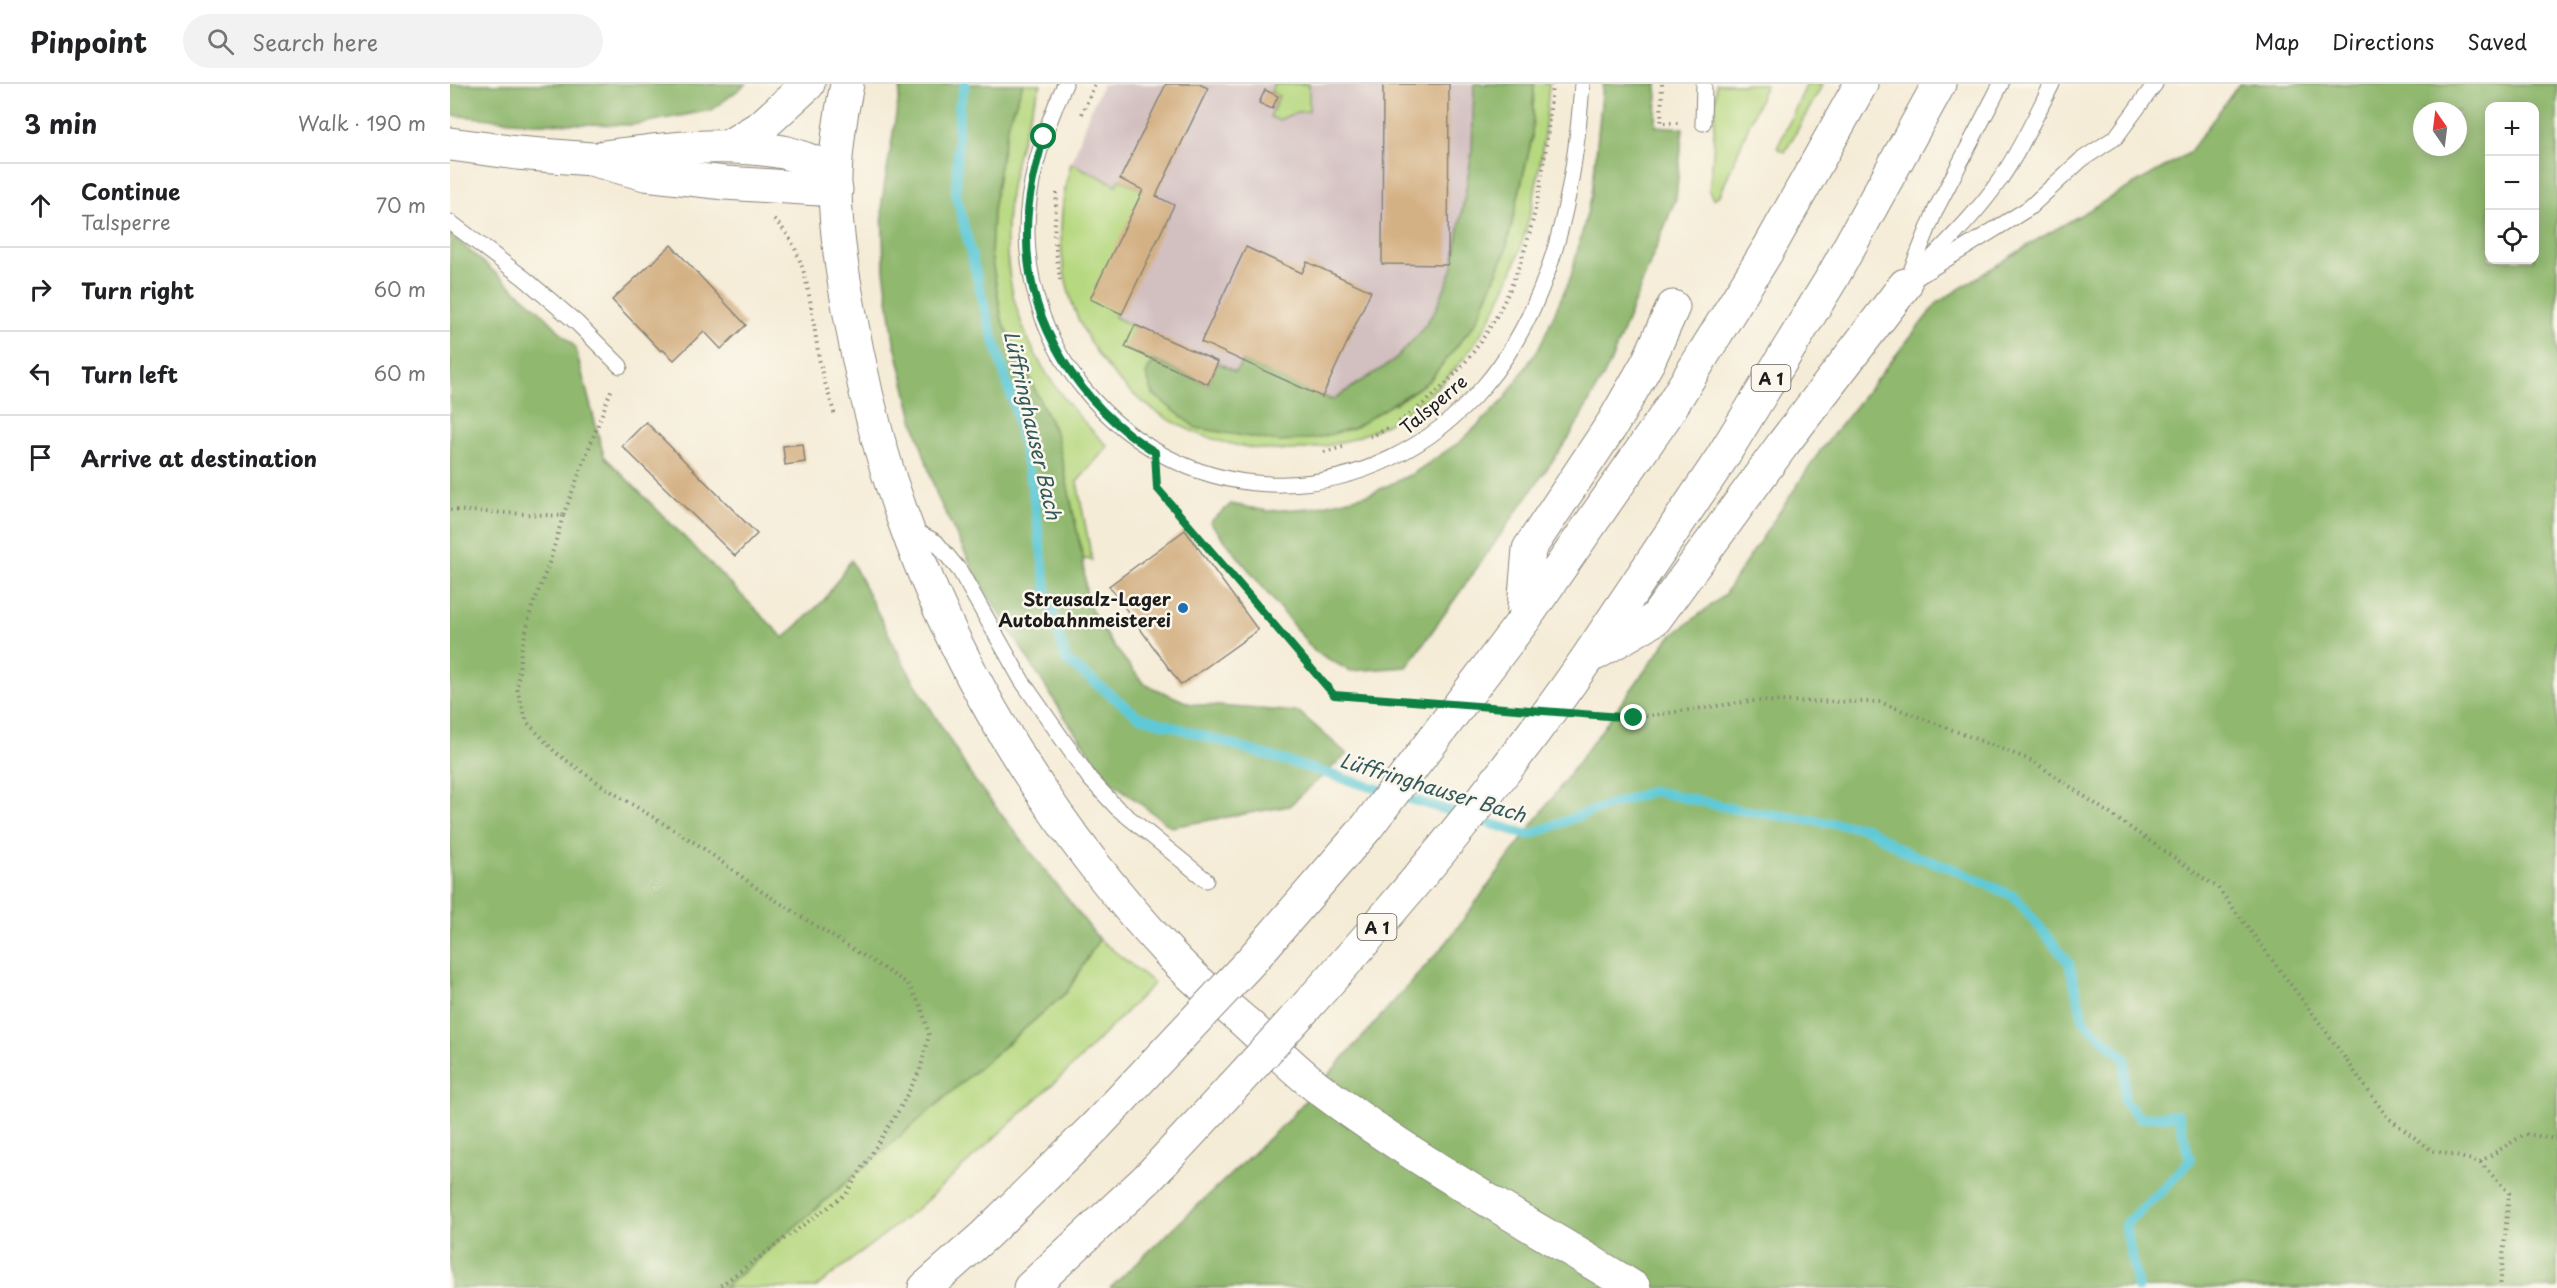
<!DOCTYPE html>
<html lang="en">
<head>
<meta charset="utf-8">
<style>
	:root { --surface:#fff; --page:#f2f2f2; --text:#202124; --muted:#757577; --line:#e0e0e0 }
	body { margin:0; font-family:"Playpen Sans",sans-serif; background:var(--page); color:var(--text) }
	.controls { position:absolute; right:18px; top:18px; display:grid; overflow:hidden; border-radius:12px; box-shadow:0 3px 15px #0003 }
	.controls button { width:54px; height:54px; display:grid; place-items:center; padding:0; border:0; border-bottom:2px solid var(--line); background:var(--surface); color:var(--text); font:30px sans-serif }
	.compass { position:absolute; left:1963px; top:18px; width:54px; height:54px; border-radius:50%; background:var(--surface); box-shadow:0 3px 15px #0003; rotate:346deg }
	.stop { position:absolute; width:18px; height:18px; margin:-14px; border:4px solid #0b8043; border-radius:50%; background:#fff }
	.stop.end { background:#0b8043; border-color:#fff; box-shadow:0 2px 6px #0008 }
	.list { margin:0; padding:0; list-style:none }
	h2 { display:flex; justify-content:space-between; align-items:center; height:78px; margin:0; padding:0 24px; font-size:26px }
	h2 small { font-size:20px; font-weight:400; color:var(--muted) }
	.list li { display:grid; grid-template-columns:39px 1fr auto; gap:18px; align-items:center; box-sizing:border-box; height:84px; padding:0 24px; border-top:2px solid var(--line) }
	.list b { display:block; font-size:22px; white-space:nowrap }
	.list p { margin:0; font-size:20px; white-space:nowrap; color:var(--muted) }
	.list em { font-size:20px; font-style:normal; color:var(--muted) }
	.icon { flex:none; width:33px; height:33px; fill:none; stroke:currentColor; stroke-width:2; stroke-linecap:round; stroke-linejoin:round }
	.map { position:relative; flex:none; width:2107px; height:1204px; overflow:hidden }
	header { display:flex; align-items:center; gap:36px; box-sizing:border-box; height:84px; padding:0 30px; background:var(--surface); border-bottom:2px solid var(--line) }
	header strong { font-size:28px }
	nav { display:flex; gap:33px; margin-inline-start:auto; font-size:21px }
	.search { width:420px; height:54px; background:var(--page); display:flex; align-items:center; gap:15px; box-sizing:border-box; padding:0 21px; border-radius:33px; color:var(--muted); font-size:22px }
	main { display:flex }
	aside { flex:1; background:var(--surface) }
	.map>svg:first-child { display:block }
	.industrial { fill:#d2bfc0 }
	.green { fill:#b6d87f; stroke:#697a4e; stroke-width:1.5 }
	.forest { fill:#90b86e; stroke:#566a45; stroke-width:1.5; fill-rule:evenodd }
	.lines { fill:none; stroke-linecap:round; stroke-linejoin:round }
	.stream { stroke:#5ec9d7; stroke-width:10 }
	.building { fill:#d4b184 }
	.lane-casing { stroke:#88847a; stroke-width:17 }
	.secondary-casing { stroke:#88847a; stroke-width:35 }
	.highway-casing { stroke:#88847a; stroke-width:35 }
	.path { stroke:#88847a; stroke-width:4; stroke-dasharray:1.5 4.5; stroke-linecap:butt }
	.lane { stroke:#fff; stroke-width:15 }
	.secondary { stroke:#fff; stroke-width:33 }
	.highway { stroke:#fff; stroke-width:33 }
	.highway-bridge-casing { stroke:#88847a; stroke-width:35; stroke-linecap:butt }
	.highway-bridge { stroke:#fff; stroke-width:33 }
	.route { stroke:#0b8043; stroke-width:8 }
	.poi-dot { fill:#1f6fb2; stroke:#fbf7ec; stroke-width:2 }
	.labels { text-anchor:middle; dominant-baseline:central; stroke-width:5; stroke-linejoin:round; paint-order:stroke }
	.shield { fill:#fbf7ec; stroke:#5f5e5a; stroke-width:1.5 }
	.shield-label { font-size:16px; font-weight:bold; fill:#1c1c1c }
	.street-label { font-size:18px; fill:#1c1c1c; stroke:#fbf7ec }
	.poi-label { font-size:18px; font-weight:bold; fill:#1c1c1c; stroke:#fbf7ec; text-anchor:end }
	.water-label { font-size:20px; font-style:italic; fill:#33595d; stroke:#fbf7ec }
</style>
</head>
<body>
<header>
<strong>Pinpoint</strong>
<div class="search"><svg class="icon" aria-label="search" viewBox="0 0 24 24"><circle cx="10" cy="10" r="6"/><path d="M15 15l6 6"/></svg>Search here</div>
<nav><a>Map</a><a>Directions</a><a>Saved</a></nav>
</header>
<main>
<aside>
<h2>3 min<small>Walk · 190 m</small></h2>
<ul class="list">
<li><svg class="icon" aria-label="ahead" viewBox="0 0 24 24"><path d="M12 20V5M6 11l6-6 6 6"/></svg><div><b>Continue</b><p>Talsperre</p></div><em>70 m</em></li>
<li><svg class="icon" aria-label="right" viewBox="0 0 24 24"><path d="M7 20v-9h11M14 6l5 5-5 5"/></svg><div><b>Turn right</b></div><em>60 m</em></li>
<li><svg class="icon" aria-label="left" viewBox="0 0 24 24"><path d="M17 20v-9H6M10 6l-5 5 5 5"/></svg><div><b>Turn left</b></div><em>60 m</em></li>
<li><svg class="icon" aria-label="arrive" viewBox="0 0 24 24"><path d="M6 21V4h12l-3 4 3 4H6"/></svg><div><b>Arrive at destination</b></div></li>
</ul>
</aside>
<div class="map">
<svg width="2107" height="1204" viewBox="0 0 2107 1204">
	<rect width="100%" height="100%" fill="#fbf7ec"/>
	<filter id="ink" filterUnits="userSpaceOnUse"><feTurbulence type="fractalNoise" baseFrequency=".0167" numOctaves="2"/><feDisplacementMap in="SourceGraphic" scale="12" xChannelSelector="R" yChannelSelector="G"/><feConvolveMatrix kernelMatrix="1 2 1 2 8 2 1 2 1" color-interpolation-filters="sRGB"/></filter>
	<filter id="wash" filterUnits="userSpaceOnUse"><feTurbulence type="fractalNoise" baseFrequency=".008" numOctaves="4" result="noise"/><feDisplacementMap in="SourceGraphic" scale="24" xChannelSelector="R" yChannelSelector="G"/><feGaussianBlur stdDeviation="1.35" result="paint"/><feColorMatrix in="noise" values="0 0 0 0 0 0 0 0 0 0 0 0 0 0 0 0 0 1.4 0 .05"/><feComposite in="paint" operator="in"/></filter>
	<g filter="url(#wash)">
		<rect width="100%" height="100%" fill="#f5ecd7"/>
		<path class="industrial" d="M 653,0 L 1024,0 L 1022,69 L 1002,186 L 986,225 L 968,251 L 942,278 L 882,316 L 785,288 L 758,300 L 675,263 L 659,244 L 668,228 L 613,178 L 610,149 L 617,93 L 639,29 Z"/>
		<g class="green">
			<path d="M 573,0 L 591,0 C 534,142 542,254 658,362 L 627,398 L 642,476 L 633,475 L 607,352 L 552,236 L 541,171 L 543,128 L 551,74 L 559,37 Z"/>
			<path d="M 825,0 L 859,0 L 859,27 L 847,28 L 829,36 L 820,33 L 829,12 L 821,8 Z"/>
			<path d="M 1084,0 L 1099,0 C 1092,94 1075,193 1017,270 C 865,472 551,330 621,79 L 667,101 L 670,95 L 693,106 L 665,233 L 685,243 L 676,263 L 708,278 L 701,280 L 703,310 L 945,320 L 979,297 L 1026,238 L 1055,169 L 1082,54 Z"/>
			<path d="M 1266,0 L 1316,0 L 1270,111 L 1263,115 L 1259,107 L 1263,72 Z"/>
			<path d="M 1357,0 L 1373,0 L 1335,68 L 1327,64 Z"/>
			<path d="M 649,855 L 704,899 L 628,977 L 467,1125 L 365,1204 L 274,1204 L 617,908 Z"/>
		</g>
		<g class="forest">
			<path d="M 0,0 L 296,0 L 262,26 L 182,41 L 83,39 L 0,31 Z"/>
			<path d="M 451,0 L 573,0 L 559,37 L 551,74 L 543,128 L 541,171 L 552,236 L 607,352 L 633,475 L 637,519 L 660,557 L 694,600 L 741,620 L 849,628 L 897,670 L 839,722 L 721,743 L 658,695 L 616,635 L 529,497 L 487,412 L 463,335 L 444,257 L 434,186 L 432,117 Z"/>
			<path d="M 1024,0 L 1084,0 L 1082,54 L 1055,169 L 1026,238 L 979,297 L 904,344 L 867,354 L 830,358 L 746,344 L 703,310 L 696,290 L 701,280 L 708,278 L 758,300 L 768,278 L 785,288 L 793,277 L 882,316 L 942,278 L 968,251 L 986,225 L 1002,186 L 1022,69 Z"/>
			<path d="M 1153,0 L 1207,0 L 1206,42 L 1233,44 L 1226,114 L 1159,282 L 1120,352 L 957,583 L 900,587 L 864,567 L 760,438 L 781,420 L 817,427 L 861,424 L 920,410 L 962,390 L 1011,357 L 1052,318 L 1089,264 L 1121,192 L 1142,110 Z"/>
			<path d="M 1789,0 L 2107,0 L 2107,1204 L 660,1204 L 837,1037 L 997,858 L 1218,555 L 1274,511 L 1370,367 L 1487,219 L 1585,157 L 1739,69 ZM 2040,22 L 2084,22 L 2084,176 L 2040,176 ZM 1972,27 L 2008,27 L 2008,63 L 1972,63 Z"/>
			<path d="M 0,150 L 89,226 L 125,263 L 154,372 L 334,554 L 374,516 L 401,476 L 456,584 L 522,693 L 649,855 L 617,908 L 274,1204 L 0,1204 Z"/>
		</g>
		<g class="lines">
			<path class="stream" d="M 515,0 L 509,23 L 506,110 L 537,233 L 565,325 L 583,407 L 597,510 L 616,576 L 688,632 L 1079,751 L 1139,728 L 1203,707 L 1290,726 L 1416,744 L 1459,770 L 1501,784 L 1565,813 L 1619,879 L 1634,938 L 1675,974 L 1674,1017 L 1690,1034 L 1728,1031 L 1740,1076 L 1715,1104 L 1675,1140 L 1688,1204"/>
		</g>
		<g id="blocks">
			<g class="building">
				<path d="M 716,0 L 749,0 L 758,4 L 706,112 L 724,121 L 672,230 L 640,215 L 693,106 L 670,95 Z"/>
				<path d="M 933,0 L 999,0 L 998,181 L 932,180 Z"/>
				<path d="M 815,6 L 828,12 L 822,25 L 809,19 Z"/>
				<path d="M 221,161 L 296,241 L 271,265 L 254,247 L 224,276 L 213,266 L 211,267 L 162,216 Z"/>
				<path d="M 796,163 L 852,189 L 857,178 L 921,207 L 872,313 L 751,258 Z"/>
				<path d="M 685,241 L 768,278 L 758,300 L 675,263 Z"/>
				<path d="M 196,338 L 307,450 L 285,472 L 172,362 Z"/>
				<path d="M 353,360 L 355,378 L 335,381 L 333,362 Z"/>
				<path d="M 735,446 L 808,546 L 731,601 L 659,502 Z"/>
			</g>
		</g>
	</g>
	<g filter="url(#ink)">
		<use href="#blocks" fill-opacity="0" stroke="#88847a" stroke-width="1.5"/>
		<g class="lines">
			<defs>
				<g id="lane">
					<path d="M 615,0 C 594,46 576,98 577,150 C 578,205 598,262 633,304 C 740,436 925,429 1034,302 C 1104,219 1125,105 1132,0"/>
					<path d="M 1253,39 L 1254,0"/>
					<path d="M 0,138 L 74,194 L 127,239 L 170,282"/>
					<path d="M 1472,184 C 1499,156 1527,129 1549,97 C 1570,67 1585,33 1602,0"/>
					<path d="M 1459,192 L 1486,125 L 1551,0"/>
					<path d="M 1455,201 L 1579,124 L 1631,76 L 1666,53 L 1705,0"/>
					<path d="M 462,445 L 486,458 L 510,487 L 572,597 L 640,695 L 667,724 L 756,796"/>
				</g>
				<g id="secondary">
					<path d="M 397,0 C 391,29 386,62 385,92 C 384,149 396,211 407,267 C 452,494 564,704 723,873 C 745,897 772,918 797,940 C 820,961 842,983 866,1002 C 966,1078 1077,1138 1184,1204"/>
					<path d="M 0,60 L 67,69 L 141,75 L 195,90 L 275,99 L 386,106"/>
					<path d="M 279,62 L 312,42 L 358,0"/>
					<path d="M 154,73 C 212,65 274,57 333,68 C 350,72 368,80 385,86"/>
				</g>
				<g id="highway">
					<path d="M 1073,535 L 1079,465 L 1163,339 L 1198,278 L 1223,223"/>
					<path d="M 1073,537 L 1214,334 L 1319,164 L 1411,0"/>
					<path d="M 1145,570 L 1205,535 L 1333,360 L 1455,201"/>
					<path d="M 1136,576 L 1271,375 L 1382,194 L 1489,0"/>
					<path d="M 475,1204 L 535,1151 L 646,1042"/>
					<path d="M 580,1204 L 698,1094"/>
				</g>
			</defs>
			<use href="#lane" class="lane-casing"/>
			<use href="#secondary" class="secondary-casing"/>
			<use href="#highway" class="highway-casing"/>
			<g class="path">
				<path d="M 1212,0 L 1211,39 L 1228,39"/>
				<path d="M 632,30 L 645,0"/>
				<path d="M 324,136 C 362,168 361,241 372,288 C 376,303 381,317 385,332"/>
				<path d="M 604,152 L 607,109"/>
				<path d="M 605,159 L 610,196"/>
				<path d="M 949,338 C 1068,257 1092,135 1102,0"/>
				<path d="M 920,353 L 940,343"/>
				<path d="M 874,368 L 893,363"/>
				<path d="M 706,393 L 707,404 L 884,611 L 970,618"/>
				<path d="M 0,426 L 113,432 L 162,304"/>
				<path d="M 113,432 L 100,477 L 81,526 L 71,567 L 67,605 L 77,638 L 106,669 L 154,703 L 250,762 L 311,807 L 458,900 L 471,922 L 479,951 L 470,986 L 449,1026 L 396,1110 L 267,1204"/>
				<path d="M 1136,630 L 1184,634 L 1301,617 L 1430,618 L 1583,677 L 1768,804 L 1872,942 L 1937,1033 L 1981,1066 L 2030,1078 L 2059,1109 L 2050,1204"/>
				<path d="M 2030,1078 L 2075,1050 L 2107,1055"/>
			</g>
			<use href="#lane" class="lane"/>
			<use href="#secondary" class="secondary"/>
			<use href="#highway" class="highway"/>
			<defs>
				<g id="highway-bridge">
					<path d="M 646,1042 L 801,877 L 917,743 L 1073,537"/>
					<path d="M 698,1094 C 853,929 1007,762 1136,576"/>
				</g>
			</defs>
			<use href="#highway-bridge" class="highway-bridge-casing"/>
			<use href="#highway-bridge" class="highway-bridge"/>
		</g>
	</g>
	<g class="lines" filter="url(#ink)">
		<path class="route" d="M 594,53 C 585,84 577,115 577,148 C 575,238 630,322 705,368 L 707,404 L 884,611 L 1184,634"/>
	</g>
	<circle class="poi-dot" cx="733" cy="524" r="6"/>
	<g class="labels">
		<g class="shield">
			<rect x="1301.5" y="281" width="39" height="26" rx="4.5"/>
			<rect x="907.5" y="830" width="39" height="26" rx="4.5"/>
		</g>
		<g class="shield-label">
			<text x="1321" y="294">A 1</text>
			<text x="927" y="843">A 1</text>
		</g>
		<g class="street-label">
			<text transform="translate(983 320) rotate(-40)">Talsperre</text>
		</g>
		<g class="poi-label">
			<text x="721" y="514">Streusalz-Lager<tspan x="721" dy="21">Autobahnmeisterei</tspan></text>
		</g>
		<g class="water-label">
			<text transform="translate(583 341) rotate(77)">Lüffringhauser Bach</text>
			<text transform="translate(983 703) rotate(17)">Lüffringhauser Bach</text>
		</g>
	</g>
</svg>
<div class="controls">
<button>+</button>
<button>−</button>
<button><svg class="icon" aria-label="locate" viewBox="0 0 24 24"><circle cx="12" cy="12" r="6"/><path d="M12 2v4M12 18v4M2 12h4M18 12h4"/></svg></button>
</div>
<svg class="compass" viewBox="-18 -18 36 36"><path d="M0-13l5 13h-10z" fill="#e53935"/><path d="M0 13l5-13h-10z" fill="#757577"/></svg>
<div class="stop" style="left:594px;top:53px"></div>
<div class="stop end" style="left:1184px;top:634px"></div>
</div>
</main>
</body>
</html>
